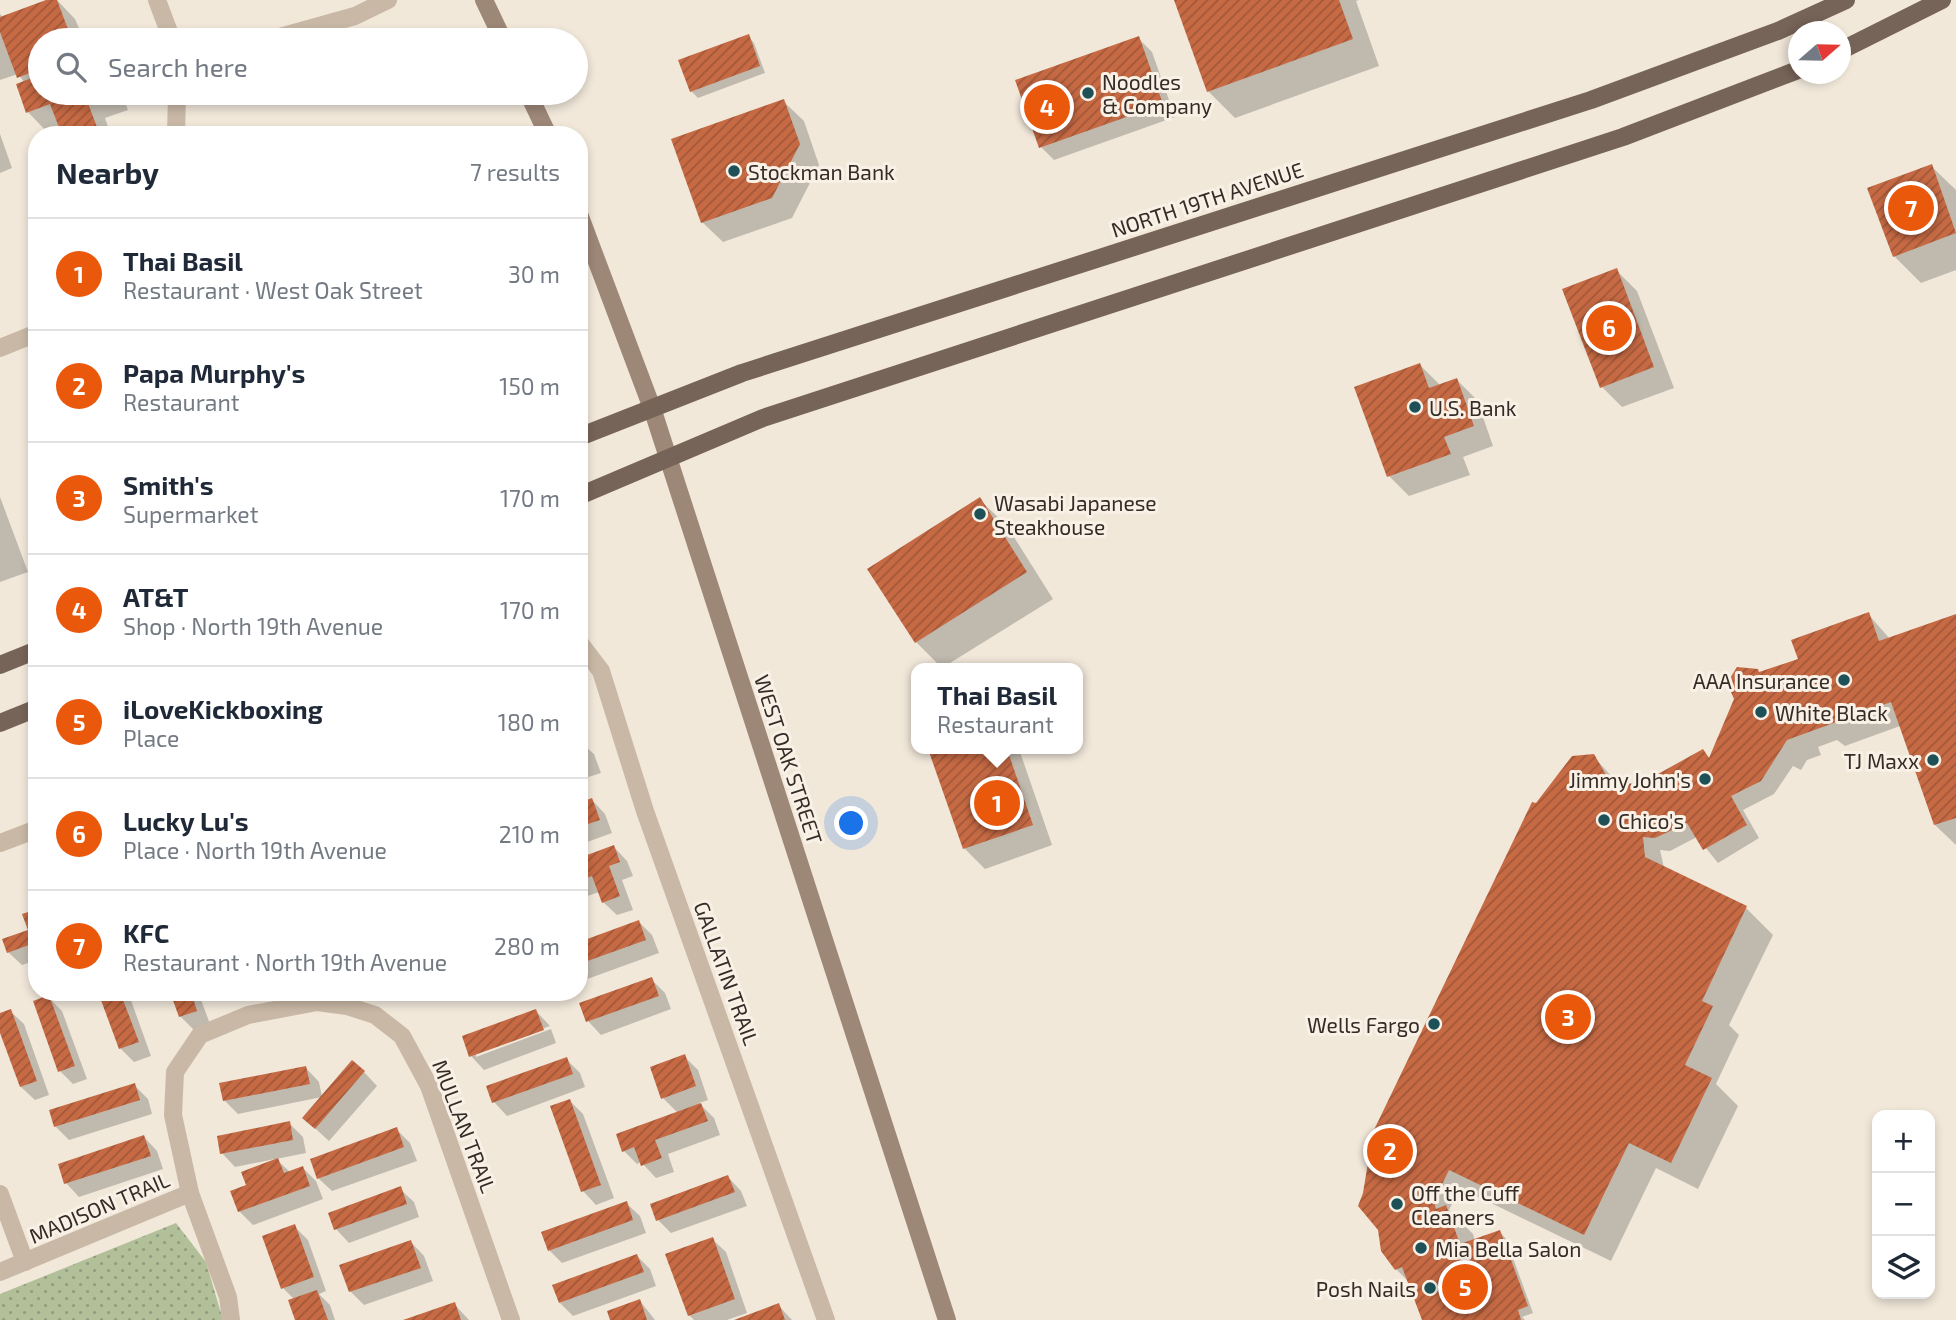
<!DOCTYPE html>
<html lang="en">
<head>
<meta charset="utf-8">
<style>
	:root { --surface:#fff; --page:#f6f6f7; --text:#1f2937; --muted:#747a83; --line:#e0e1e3; --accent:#ea580c }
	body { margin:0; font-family:"Exo 2",sans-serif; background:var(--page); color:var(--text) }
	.controls { position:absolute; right:21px; bottom:21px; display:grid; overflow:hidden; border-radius:14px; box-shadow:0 4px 10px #0003 }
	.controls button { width:63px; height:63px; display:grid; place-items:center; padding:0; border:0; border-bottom:2px solid var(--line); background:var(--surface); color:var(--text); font:35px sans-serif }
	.compass { position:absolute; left:1788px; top:21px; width:63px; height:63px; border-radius:50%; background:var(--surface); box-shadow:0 4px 10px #0003; rotate:70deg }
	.you { position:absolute; left:852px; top:824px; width:24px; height:24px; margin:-18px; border:5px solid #fff; border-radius:50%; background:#1a73e8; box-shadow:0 0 0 10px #1a73e833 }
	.badge { display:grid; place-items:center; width:46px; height:46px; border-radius:50%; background:var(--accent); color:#fff; font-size:23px; font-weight:700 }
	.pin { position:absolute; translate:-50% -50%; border:4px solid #fff; box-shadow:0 2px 7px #0006 }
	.popup { position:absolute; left:911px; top:663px; width:172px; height:91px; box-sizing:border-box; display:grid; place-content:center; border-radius:14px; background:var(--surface); filter:drop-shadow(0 2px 5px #0005); font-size:23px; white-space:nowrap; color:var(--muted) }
	.popup b { font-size:26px; color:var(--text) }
	.popup::after { content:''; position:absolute; left:50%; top:100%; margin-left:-14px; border:14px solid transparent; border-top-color:var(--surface) }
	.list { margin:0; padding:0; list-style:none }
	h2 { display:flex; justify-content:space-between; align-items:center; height:91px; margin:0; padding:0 28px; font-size:30px }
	h2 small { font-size:23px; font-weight:400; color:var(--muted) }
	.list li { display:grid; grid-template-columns:46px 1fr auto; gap:21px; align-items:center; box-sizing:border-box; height:112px; padding:0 28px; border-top:2px solid var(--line) }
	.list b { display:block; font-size:26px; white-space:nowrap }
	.list p { margin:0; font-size:23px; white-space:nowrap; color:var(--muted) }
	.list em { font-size:23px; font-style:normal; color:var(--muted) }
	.icon { flex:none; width:38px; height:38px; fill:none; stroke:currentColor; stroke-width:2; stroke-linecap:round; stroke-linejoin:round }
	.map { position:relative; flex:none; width:1956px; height:1320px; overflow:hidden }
	.search { position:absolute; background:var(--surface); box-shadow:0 4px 10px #0003; left:28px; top:28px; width:560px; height:77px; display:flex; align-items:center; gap:18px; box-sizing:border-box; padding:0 24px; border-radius:38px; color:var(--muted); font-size:26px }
	.panel { position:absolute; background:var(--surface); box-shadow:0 4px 10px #0003; left:28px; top:126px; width:560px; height:875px; border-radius:28px }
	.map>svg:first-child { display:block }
	.park { fill:url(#park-dots) }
	.shadow { fill:#0003 }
	.building { fill:url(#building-hatch) }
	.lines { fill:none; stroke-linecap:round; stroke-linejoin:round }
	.street { stroke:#c9b8a6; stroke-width:18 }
	.secondary { stroke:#9d8777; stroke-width:18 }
	.primary { stroke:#776458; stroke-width:18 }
	.poi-dot { fill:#1d5057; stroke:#f9f1e6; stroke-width:2.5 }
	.labels { text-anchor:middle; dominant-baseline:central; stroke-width:6; stroke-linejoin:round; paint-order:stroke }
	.poi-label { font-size:21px; fill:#352c27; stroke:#f9f1e6; text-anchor:start }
	.street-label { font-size:21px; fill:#352c27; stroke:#f9f1e6 }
</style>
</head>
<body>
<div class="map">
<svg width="1956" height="1320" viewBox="0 0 1956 1320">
	<defs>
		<pattern id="park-dots" width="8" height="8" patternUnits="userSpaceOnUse" patternTransform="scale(1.75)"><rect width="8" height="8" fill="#b2c09a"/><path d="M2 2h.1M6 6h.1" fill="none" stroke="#929c7e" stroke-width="1.8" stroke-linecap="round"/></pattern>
		<pattern id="building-hatch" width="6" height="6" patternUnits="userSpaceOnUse" patternTransform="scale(1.75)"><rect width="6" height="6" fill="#c66a44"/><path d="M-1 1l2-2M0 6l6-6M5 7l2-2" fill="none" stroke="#a25739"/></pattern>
	</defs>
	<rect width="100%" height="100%" fill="#f1e8da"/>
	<path class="park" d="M 176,1223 L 206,1262 L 223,1320 L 0,1320 L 0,1294 Z"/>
	<g class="shadow">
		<path d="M 51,0 L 57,0 L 75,19 L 84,40 L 40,40 L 40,93 L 122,93 L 128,110 L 105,118 L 111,135 L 64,135 L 61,128 L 48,133 L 28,112 L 18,85 L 25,83 L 18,74 L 0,80 L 0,14 L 4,18 Z"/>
		<path d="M 1176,0 L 1359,0 L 1356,1 L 1379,66 L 1235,118 L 1208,91 Z"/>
		<path d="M 748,36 L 754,43 L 765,73 L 698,98 L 691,91 Z"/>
		<path d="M 1138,38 L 1152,52 L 1175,117 L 1054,160 L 1041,147 Z"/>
		<path d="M 783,101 L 804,121 L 819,165 L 792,218 L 723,242 L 702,222 Z"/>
		<path d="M 0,134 L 12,168 L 0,173 Z"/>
		<path d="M 1931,166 L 1956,190 L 1956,270 L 1921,283 L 1894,256 Z"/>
		<path d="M 1616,270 L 1637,291 L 1674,388 L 1622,407 L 1602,387 Z"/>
		<path d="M 1420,365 L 1441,386 L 1457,380 L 1477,400 L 1493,446 L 1463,457 L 1470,475 L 1409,496 L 1389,476 Z"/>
		<path d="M 0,497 L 28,572 L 0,582 Z"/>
		<path d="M 980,500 L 1007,526 L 1053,599 L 942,668 L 916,642 Z"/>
		<path d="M 1868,614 L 1890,639 L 1956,616 L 1956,845 L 1935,825 L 1900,726 L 1845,746 L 1837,740 L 1818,747 L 1821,755 L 1807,760 L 1801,770 L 1793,766 L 1774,794 L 1743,810 L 1759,838 L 1718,863 L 1697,837 L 1670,851 L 1660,850 L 1664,868 L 1746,908 L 1773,935 L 1729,1025 L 1739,1035 L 1716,1084 L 1738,1106 L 1698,1189 L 1656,1168 L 1611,1261 L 1460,1188 L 1449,1210 L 1473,1234 L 1475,1241 L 1500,1232 L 1506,1239 L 1533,1313 L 1522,1317 L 1525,1320 L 1424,1320 L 1409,1282 L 1396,1269 L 1536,805 L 1593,756 L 1616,781 L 1626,785 L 1666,784 L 1702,751 L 1711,759 L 1760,673 L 1800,660 Z"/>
		<path d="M 579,741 L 594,754 L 601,773 L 579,780 Z"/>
		<path d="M 929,749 L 1019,749 L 1052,845 L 985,869 L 964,848 Z"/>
		<path d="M 592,800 L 605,814 L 612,833 L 579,845 L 579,805 Z"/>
		<path d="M 614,847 L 627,861 L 633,876 L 622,880 L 633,910 L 617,915 L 603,902 L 599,892 L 579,899 L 579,860 Z"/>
		<path d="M 37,911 L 37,960 L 22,965 L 8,952 L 30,931 Z"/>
		<path d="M 639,922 L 652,935 L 659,953 L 579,982 L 579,944 Z"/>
		<path d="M 651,979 L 665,993 L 671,1009 L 601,1035 L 588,1021 Z"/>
		<path d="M 100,992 L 128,992 L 151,1056 L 134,1062 L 121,1049 Z"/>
		<path d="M 172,992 L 198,992 L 210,1024 L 194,1030 L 180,1016 Z"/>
		<path d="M 480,992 L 496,992 L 484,997 Z"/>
		<path d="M 48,997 L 62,1011 L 87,1079 L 73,1084 L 60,1071 Z"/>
		<path d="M 10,1011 L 24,1024 L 49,1095 L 35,1100 L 21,1087 L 0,1028 L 0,1015 Z"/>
		<path d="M 536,1011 L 550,1026 L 476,1053 L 476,1057 L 551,1029 L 556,1043 L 484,1070 L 471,1056 Z"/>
		<path d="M 684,1056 L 698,1070 L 708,1100 L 699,1103 L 714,1118 L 720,1135 L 668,1154 L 674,1172 L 656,1178 L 641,1162 L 637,1164 L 624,1151 L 678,1113 L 663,1098 Z"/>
		<path d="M 566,1059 L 580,1073 L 585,1087 L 507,1116 L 494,1102 Z"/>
		<path d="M 306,1068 L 319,1082 L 322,1097 L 238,1114 L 224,1100 Z"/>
		<path d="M 364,1072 L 377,1086 L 329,1141 L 304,1118 Z"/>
		<path d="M 134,1085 L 148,1099 L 152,1114 L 69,1140 L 55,1126 Z"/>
		<path d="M 570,1101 L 583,1114 L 614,1198 L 596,1205 L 583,1191 Z"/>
		<path d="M 289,1123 L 303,1137 L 306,1153 L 276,1159 L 290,1172 L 303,1168 L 316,1181 L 323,1199 L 253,1225 L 239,1211 L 248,1187 L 275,1159 L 235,1167 L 222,1153 Z"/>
		<path d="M 397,1130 L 410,1143 L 417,1161 L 332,1191 L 318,1178 Z"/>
		<path d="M 144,1137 L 157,1151 L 163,1169 L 79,1197 L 66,1183 L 60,1165 Z"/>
		<path d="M 728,1177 L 741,1191 L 747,1206 L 671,1233 L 658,1220 Z"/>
		<path d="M 400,1189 L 414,1202 L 419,1217 L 349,1243 L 336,1229 L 330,1214 Z"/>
		<path d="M 626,1203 L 640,1216 L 646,1233 L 562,1263 L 549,1250 Z"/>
		<path d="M 294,1226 L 308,1240 L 326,1291 L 319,1294 L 330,1305 L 335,1320 L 297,1320 L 294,1299 L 283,1288 Z"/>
		<path d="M 712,1239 L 726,1252 L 747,1313 L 727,1320 L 694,1320 L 689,1315 Z"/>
		<path d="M 411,1242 L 424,1256 L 433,1281 L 364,1305 L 350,1291 Z"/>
		<path d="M 637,1256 L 650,1269 L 656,1286 L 573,1316 L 560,1303 Z"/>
		<path d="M 640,1301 L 655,1320 L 612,1320 Z"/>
		<path d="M 454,1304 L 469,1320 L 407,1320 Z"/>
		<path d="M 778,1305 L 792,1320 L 738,1320 Z"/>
	</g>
	<g class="building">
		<path d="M 46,0 L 57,0 L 72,40 L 40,40 L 40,69 L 17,78 L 0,32 L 0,17 Z"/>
		<path d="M 1174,0 L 1339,0 L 1353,39 L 1207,92 Z"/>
		<path d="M 749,34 L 760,66 L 690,92 L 678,60 Z"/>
		<path d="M 1139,36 L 1163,104 L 1039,148 L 1015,80 Z"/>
		<path d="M 40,75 L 40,93 L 99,93 L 86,98 L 100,135 L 62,135 L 50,104 L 26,113 L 16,84 Z"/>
		<path d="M 784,99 L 800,144 L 772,198 L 701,223 L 671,139 Z"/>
		<path d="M 1932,164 L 1956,233 L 1893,257 L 1867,188 Z"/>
		<path d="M 1617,268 L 1654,367 L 1600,388 L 1562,289 Z"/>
		<path d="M 1420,363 L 1429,388 L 1457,378 L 1474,426 L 1444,437 L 1451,454 L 1387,477 L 1354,387 Z"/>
		<path d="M 980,497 L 1027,572 L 915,643 L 867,569 Z"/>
		<path d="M 1869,612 L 1879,641 L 1956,614 L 1956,818 L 1934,825 L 1891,702 L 1787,740 L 1761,781 L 1731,796 L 1747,825 L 1703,850 L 1687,823 L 1655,838 L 1643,837 L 1645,857 L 1747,906 L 1702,1001 L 1713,1006 L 1685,1065 L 1712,1078 L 1671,1163 L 1629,1143 L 1584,1235 L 1449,1170 L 1434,1201 L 1436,1209 L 1446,1205 L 1460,1244 L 1500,1230 L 1528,1306 L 1518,1310 L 1521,1320 L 1422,1320 L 1402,1267 L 1395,1270 L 1381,1251 L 1378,1230 L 1358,1206 L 1363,1193 L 1373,1132 L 1532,802 L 1536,803 L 1572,756 L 1594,754 L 1606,775 L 1626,783 L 1643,785 L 1663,782 L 1658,774 L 1703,749 L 1709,758 L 1734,699 L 1727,683 L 1737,667 L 1758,669 L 1759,672 L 1798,659 L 1791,640 Z"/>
		<path d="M 579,735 L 588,759 L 579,763 Z"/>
		<path d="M 928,749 L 1007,749 L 1033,825 L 963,849 Z"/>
		<path d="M 592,798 L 600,820 L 579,827 L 579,803 Z"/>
		<path d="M 614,845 L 620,862 L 609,866 L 620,896 L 602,903 L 592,876 L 579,881 L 579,858 Z"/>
		<path d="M 37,909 L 37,942 L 7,953 L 2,939 L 28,930 L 22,914 Z"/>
		<path d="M 639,920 L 646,940 L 579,964 L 579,942 Z"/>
		<path d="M 652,977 L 659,996 L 586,1022 L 579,1003 Z"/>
		<path d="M 98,992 L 120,992 L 139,1042 L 119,1049 Z"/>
		<path d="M 170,992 L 191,992 L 197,1011 L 179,1017 Z"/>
		<path d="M 49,995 L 75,1066 L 58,1072 L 33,1001 Z"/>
		<path d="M 11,1009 L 37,1081 L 20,1087 L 0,1033 L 0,1013 Z"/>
		<path d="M 536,1009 L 544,1030 L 469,1057 L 462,1036 Z"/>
		<path d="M 685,1054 L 696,1086 L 661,1099 L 650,1067 Z"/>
		<path d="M 567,1057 L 573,1074 L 492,1103 L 486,1086 Z"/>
		<path d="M 352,1060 L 365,1071 L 315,1129 L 302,1118 Z"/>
		<path d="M 306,1066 L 310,1084 L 223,1101 L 219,1083 Z"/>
		<path d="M 135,1083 L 140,1100 L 54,1127 L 49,1110 Z"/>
		<path d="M 570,1099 L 601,1185 L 581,1192 L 550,1106 Z"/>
		<path d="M 701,1103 L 708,1121 L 655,1140 L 662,1158 L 641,1166 L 634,1147 L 622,1152 L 616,1134 Z"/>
		<path d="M 290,1121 L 293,1140 L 220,1154 L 217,1136 Z"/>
		<path d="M 397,1127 L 404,1147 L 317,1179 L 310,1159 Z"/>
		<path d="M 144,1135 L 151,1156 L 64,1184 L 58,1164 Z"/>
		<path d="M 278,1158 L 284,1173 L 303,1166 L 310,1186 L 238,1212 L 230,1191 L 246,1185 L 241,1172 Z"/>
		<path d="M 728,1175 L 735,1192 L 656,1221 L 650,1204 Z"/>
		<path d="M 401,1186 L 407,1204 L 334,1230 L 328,1213 Z"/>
		<path d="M 627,1201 L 633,1220 L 548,1251 L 541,1232 Z"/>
		<path d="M 295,1224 L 314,1277 L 281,1289 L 262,1236 Z"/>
		<path d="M 713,1237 L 735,1299 L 688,1316 L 665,1254 Z"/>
		<path d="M 411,1240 L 421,1268 L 349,1292 L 339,1265 Z"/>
		<path d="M 637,1254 L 644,1272 L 559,1303 L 552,1285 Z"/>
		<path d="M 317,1290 L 328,1320 L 295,1320 L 288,1300 Z"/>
		<path d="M 640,1299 L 647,1320 L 610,1320 L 607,1311 Z"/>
		<path d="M 455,1302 L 461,1320 L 403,1320 Z"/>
		<path d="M 779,1303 L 785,1320 L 734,1320 Z"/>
	</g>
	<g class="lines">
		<g class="street">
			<path d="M 157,0 L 172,40"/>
			<path d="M 269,40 L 355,16 L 388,0"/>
			<path d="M 176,135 L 177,93"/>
			<path d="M 0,348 L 37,333"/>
			<path d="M 579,642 L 601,671 L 645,811 L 826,1320"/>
			<path d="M 0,843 L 37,829"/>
			<path d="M 0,1194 L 25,1262"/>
			<path d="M 0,1272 L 190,1193"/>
			<path d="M 231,1320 L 228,1297 L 190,1193 L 173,1115 L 175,1072 L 200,1035 L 248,1015 L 317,1002 L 347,1006 L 375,1015 L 402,1036 L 429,1086 L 511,1320"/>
		</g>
		<g class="secondary">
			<path d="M 484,0 L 503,40"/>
			<path d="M 528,93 L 548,135"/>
			<path d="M 579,214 L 652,408 L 947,1320"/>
		</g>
		<g class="primary">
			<path d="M 1840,51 L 1942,0"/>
			<path d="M 579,437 L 742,373 L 1591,100 L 1778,31 L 1846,0"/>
			<path d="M 579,496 L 763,418 L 1623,137 L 1798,70"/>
			<path d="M 0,665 L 37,650"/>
			<path d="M 0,723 L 37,708"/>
		</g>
	</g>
	<g class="poi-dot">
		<circle cx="1088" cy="93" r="7"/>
		<circle cx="734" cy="171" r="7"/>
		<circle cx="1415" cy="407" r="7"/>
		<circle cx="980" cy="514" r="7"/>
		<circle cx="1844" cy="680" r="7"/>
		<circle cx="1761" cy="712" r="7"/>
		<circle cx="1933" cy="760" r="7"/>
		<circle cx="1705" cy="779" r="7"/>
		<circle cx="1604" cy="820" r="7"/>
		<circle cx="1434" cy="1024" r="7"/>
		<circle cx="1397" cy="1204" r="7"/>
		<circle cx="1421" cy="1248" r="7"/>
		<circle cx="1430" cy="1288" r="7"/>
	</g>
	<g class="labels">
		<g class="poi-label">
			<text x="1102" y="81">Noodles<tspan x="1102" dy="24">&amp; Company</tspan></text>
			<text x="748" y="171">Stockman Bank</text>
			<text x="1429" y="407">U.S. Bank</text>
			<text x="994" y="502">Wasabi Japanese<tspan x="994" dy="24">Steakhouse</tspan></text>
			<text x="1830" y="680" text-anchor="end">AAA Insurance</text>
			<text x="1775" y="712">White Black</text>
			<text x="1919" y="760" text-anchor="end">TJ Maxx</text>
			<text x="1691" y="779" text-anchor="end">Jimmy John's</text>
			<text x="1618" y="820">Chico's</text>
			<text x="1420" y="1024" text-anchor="end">Wells Fargo</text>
			<text x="1411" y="1192">Off the Cuff<tspan x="1411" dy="24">Cleaners</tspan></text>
			<text x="1435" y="1248">Mia Bella Salon</text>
			<text x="1416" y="1288" text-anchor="end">Posh Nails</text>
		</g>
		<g class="street-label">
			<text transform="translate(1207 199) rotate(-18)">NORTH 19TH AVENUE</text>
			<text transform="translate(789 759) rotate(72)">WEST OAK STREET</text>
			<text transform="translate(727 973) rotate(70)">GALLATIN TRAIL</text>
			<text transform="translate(465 1126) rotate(69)">MULLAN TRAIL</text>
			<text transform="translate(99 1207) rotate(-23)">MADISON TRAIL</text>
		</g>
	</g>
</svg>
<div class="controls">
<button>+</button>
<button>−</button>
<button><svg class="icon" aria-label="layers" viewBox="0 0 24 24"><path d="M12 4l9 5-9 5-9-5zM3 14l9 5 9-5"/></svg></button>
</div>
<svg class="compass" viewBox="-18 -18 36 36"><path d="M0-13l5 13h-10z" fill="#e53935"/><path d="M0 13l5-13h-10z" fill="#747a83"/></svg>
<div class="you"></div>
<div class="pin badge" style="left:997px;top:803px">1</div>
<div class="popup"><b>Thai Basil</b>Restaurant</div>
<div class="pin badge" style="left:1390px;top:1151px">2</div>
<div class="pin badge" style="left:1568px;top:1017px">3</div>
<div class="pin badge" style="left:1047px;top:107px">4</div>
<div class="pin badge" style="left:1465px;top:1287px">5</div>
<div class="pin badge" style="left:1609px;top:328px">6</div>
<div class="pin badge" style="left:1911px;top:208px">7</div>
<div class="search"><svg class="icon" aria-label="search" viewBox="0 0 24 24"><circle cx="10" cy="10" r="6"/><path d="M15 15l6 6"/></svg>Search here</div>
<section class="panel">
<h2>Nearby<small>7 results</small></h2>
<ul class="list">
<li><span class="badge">1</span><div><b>Thai Basil</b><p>Restaurant · West Oak Street</p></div><em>30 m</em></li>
<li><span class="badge">2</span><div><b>Papa Murphy's</b><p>Restaurant</p></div><em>150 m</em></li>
<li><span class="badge">3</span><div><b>Smith's</b><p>Supermarket</p></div><em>170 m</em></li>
<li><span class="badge">4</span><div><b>AT&amp;T</b><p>Shop · North 19th Avenue</p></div><em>170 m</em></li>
<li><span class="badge">5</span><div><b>iLoveKickboxing</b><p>Place</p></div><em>180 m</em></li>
<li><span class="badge">6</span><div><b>Lucky Lu's</b><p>Place · North 19th Avenue</p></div><em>210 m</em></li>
<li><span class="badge">7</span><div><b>KFC</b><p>Restaurant · North 19th Avenue</p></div><em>280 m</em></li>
</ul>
</section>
</div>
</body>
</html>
